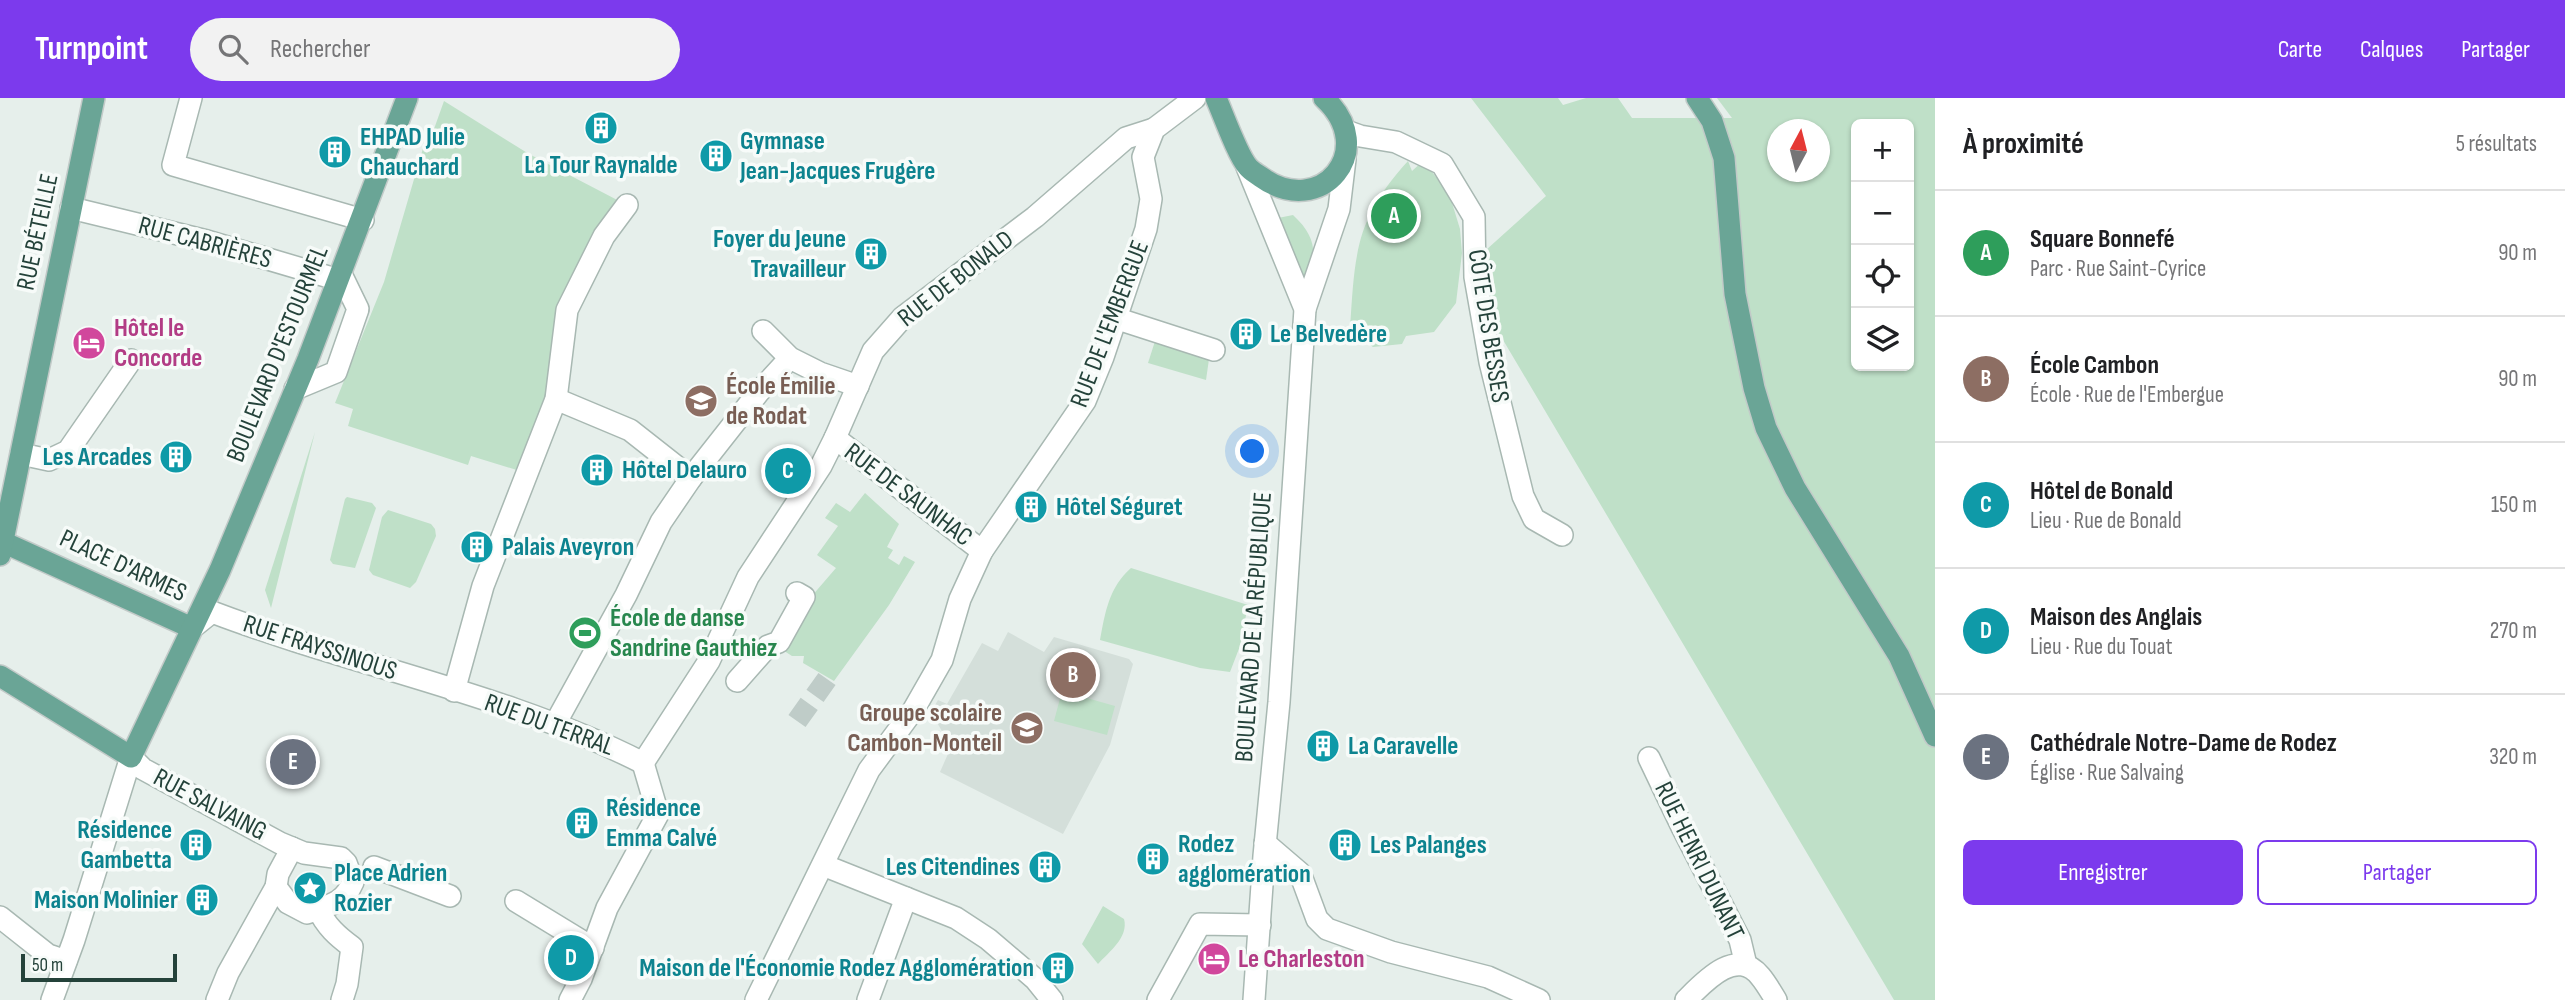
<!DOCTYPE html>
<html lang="fr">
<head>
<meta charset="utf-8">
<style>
	:root { --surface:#fff; --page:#f2f2f2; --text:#202124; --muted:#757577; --line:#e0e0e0; --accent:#7c3aed }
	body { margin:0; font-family:"Sofia Sans Condensed",sans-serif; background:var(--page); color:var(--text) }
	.controls { position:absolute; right:21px; top:21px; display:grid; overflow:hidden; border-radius:10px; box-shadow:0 2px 5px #0004 }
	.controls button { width:63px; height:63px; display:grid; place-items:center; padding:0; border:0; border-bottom:2px solid var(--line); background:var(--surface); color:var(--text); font:35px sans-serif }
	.compass { position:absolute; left:1767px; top:21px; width:63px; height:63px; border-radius:50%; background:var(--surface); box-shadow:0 2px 5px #0004; rotate:7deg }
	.scale { position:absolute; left:21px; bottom:18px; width:156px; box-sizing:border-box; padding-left:7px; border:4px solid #24423a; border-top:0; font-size:19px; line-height:24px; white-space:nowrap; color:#24423a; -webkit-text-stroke:5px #f7fbf9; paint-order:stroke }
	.you { position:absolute; left:1253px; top:354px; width:24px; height:24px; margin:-18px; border:5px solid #fff; border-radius:50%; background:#1a73e8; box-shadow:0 0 0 10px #1a73e833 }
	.badge { display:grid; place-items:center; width:46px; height:46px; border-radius:50%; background:var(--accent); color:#fff; font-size:23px; font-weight:700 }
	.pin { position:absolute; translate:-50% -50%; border:4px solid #fff; box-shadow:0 2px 7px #0006 }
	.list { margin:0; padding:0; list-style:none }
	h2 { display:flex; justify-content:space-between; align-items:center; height:91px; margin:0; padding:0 28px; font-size:30px }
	h2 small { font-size:23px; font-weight:400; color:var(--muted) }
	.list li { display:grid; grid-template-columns:46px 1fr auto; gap:21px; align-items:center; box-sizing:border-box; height:126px; padding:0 28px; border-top:2px solid var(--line) }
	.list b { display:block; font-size:26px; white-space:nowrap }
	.list p { margin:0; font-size:23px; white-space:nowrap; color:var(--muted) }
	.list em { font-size:23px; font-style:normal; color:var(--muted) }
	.actions { display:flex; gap:14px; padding:21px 28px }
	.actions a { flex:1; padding:16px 0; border:2px solid var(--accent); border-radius:10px; text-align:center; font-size:24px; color:var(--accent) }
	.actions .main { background:var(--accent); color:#fff }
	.icon { flex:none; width:38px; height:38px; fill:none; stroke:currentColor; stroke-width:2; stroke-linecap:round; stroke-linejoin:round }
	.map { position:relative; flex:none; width:1935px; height:902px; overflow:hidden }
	header { display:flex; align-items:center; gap:42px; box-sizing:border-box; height:98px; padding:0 35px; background:var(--accent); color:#fff }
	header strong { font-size:33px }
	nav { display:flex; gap:38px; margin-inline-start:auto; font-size:24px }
	.search { width:490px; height:63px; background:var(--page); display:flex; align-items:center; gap:18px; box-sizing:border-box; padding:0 24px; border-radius:38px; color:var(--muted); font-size:26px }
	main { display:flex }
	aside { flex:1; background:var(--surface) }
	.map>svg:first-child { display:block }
	.built { fill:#d4dfda }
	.green { fill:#bfe0c8; fill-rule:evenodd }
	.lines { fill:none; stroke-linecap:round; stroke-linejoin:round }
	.minor-tunnel { stroke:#bfccc8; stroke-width:21; stroke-dasharray:21 10; stroke-linecap:butt }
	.minor-casing { stroke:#a8b8b2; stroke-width:24 }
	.major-casing { stroke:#c2cac8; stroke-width:24 }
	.minor { stroke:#fff; stroke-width:21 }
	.major { stroke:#6aa596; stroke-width:21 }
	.labels { text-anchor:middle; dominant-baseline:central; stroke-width:7; stroke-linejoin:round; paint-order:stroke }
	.culture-label { font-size:26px; font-weight:bold; fill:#0d838f; stroke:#f7fbf9; text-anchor:start }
	.street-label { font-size:26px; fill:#24423a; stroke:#f7fbf9 }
	.hotel-label { font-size:26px; font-weight:bold; fill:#b23c85; stroke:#f7fbf9; text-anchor:start }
	.education-label { font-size:26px; font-weight:bold; fill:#785e54; stroke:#f7fbf9; text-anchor:start }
	.leisure-label { font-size:26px; font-weight:bold; fill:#27864d; stroke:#f7fbf9; text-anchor:start }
</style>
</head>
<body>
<header>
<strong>Turnpoint</strong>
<div class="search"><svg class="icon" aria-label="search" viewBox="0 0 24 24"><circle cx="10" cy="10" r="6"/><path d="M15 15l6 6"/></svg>Rechercher</div>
<nav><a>Carte</a><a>Calques</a><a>Partager</a></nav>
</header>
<main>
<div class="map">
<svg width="1935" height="902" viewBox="0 0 1935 902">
	<rect width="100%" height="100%" fill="#e6efeb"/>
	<path class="built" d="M 1008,534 L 1044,554 L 1054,539 L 1129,561 L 1133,566 L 1110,647 L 1063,736 L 940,674 L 951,649 L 931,614 L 938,602 L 947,606 L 982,545 L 998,553 Z"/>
	<g class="green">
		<path d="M 1471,0 L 1558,0 L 1563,7 L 1586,0 L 1618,0 L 1632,20 L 1732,20 L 1717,0 L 1935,0 L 1935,902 L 1894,902 L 1493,225 L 1486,152 L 1546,98 ZM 1856,26 L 1909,26 L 1909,268 L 1856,268 ZM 1778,32 L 1820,32 L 1820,74 L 1778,74 Z"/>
		<path d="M 444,3 L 529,56 L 623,105 L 593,151 L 545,313 L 520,373 L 471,358 L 468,367 L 348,328 L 353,311 L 335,305 L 384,184 L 424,47 L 429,45 Z"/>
		<path d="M 1408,63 L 1412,73 L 1423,63 L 1449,95 L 1460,131 L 1462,155 L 1456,205 L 1434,234 L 1406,238 L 1402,246 L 1373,249 L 1350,231 C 1355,155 1355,121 1408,63 Z"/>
		<path d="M 1293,117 C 1321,143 1315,160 1305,194 L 1278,120 Z"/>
		<path d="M 1157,237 L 1210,254 L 1206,282 L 1148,265 Z"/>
		<path d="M 315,334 L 271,510 L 265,492 Z"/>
		<path d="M 865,395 L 899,426 L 887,449 L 893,452 L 888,460 L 899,467 L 904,458 L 915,464 L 889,507 L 834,583 L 803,565 L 804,558 L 792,558 L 778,549 L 811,499 L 836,470 L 817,457 L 838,428 L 825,420 L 836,405 L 850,414 Z"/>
		<path d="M 347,399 L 372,405 L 376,410 L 355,470 L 333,466 L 330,462 L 345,401 Z"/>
		<path d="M 388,412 L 431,426 L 435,431 L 436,438 L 416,484 L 410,490 L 373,477 L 369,472 L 382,419 Z"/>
		<path d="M 1131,470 L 1248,507 L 1240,548 L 1230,574 L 1200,570 L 1100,542 C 1105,515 1109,489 1131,470 Z"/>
		<path d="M 1062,593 L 1115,608 L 1107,637 L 1054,623 Z"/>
		<path d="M 1103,808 L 1124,821 C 1129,839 1109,854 1098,866 L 1082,846 Z"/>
	</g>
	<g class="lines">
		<path class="minor-tunnel" d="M 797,623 L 827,581"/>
		<defs>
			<g id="minor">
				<path d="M 191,0 L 173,67 L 363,122"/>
				<path d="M 1346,33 L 1360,38 L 1396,44 L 1442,66 L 1474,119 L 1475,179 L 1490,264 L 1523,398 L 1534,421 L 1562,437"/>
				<path d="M 1247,69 L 1305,211 L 1279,604 L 1264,758 L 1254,902"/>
				<path d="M 71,110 L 207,143 L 339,182"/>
				<path d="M 1305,211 L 1339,111 L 1345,61"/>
				<path d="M 1115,220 L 1214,252"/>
				<path d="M 763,233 L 790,260 L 820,275 L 858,288"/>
				<path d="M 295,291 L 336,274 L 358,211 L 341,176"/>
				<path d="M 556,301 L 630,332 L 691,380"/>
				<path d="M 835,340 L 982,453"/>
				<path d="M 21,356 L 49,362 L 68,353 L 131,262"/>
				<path d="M 192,530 L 212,514 C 354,568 508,596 643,665"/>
				<path d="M 737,583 L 768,548 L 779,544 L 804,499 L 797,495"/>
				<path d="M 454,593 L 483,488 L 556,301 L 567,212 L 604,138 L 627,107"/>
				<path d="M 555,626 L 626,497 L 661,424 L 691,380 L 758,295 L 790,260"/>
				<path d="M 1649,660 L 1682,729 L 1740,842 L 1746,867"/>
				<path d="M 643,665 L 709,563 L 748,479 L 821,368 L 835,340 L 873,253 L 903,219 L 1035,119 L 1126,40 L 1154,31"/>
				<path d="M 1265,745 L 1300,775 L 1317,821 L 1327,831 L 1391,854 L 1488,879 L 1539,902"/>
				<path d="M 823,767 L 956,820 L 988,841 L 1035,881 L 1052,902"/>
				<path d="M 374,769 L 450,798"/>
				<path d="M 516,803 L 593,850"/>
				<path d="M 318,811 C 326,828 337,838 352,849 L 347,886 L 342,902"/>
				<path d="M 0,819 L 48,857 L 66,863"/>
				<path d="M 52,902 L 74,842 L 131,659 L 143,671 L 280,745 L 304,755 L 341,760 L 346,765 L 353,784 C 343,807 329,807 307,815 L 288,805 L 276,789"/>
				<path d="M 217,902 L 228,875 L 276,789 L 278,776 L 292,750"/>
				<path d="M 570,902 L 581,881 L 607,810 L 658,716 L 643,665"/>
				<path d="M 756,902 L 869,672 L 914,611 L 942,562 L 960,501 L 982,453 L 1085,303 L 1103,259 L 1146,131 L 1151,101 L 1143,59 L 1154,31 L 1195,0"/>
				<path d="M 868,902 L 906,800"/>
				<path d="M 1158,902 L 1200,826 L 1260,827"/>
				<path d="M 1686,902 C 1705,883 1736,849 1760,878 C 1766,885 1771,894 1776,902"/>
			</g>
			<g id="major">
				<path d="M 1216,0 C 1223,16 1238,58 1248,69 C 1251,73 1257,76 1261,79 C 1321,122 1380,52 1324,0"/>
				<path d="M 1697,0 L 1712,23 L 1724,60 L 1735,196 L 1754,290 L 1766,330 L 1795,390 L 1899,558 L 1935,638"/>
				<path d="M 3,444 L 192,530"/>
				<path d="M 0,457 L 94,0"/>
				<path d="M 0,578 L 131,659 L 220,472 L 308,261 L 407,0"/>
			</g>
		</defs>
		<use href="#minor" class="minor-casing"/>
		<use href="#major" class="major-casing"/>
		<use href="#minor" class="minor"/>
		<use href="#major" class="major"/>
	</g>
	<defs>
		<symbol id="building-disc" viewBox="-11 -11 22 22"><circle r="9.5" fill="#0f9aa8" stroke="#f7fbf9"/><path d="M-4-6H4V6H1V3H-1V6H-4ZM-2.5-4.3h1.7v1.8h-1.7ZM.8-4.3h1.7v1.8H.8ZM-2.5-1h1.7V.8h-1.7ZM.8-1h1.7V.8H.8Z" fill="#fff"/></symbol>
		<symbol id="hotel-disc" viewBox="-11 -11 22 22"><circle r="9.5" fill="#d1479c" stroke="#f7fbf9"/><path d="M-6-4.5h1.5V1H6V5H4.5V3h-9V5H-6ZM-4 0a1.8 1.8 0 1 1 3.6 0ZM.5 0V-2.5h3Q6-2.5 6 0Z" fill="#fff"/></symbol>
		<symbol id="school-disc" viewBox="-11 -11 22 22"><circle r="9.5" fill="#8d6e63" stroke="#f7fbf9"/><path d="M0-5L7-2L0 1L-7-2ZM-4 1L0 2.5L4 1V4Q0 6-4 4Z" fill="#fff"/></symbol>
		<symbol id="stadium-disc" viewBox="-11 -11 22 22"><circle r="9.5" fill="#2e9e5b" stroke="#f7fbf9"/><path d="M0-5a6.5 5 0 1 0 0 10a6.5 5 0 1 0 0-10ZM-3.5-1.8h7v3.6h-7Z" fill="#fff"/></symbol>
		<symbol id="sight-disc" viewBox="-11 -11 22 22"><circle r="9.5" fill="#0f9aa8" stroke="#f7fbf9"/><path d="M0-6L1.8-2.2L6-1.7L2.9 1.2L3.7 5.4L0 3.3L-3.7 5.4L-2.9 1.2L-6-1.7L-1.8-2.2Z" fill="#fff"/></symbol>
	</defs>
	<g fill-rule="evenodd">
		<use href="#building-disc" x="582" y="11" width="38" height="38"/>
		<use href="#building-disc" x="316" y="35" width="38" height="38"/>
		<use href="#building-disc" x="697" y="39" width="38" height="38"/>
		<use href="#building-disc" x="852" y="137" width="38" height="38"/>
		<use href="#building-disc" x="1227" y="217" width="38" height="38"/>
		<use href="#hotel-disc" x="70" y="226" width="38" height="38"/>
		<use href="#school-disc" x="682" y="284" width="38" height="38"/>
		<use href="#building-disc" x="157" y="340" width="38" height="38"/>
		<use href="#building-disc" x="578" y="353" width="38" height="38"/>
		<use href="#building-disc" x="1012" y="390" width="38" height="38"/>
		<use href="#building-disc" x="458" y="430" width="38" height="38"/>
		<use href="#stadium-disc" x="566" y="516" width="38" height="38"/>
		<use href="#school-disc" x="1008" y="611" width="38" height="38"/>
		<use href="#building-disc" x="1304" y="629" width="38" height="38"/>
		<use href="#building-disc" x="563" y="706" width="38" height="38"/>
		<use href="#building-disc" x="177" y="728" width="38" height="38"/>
		<use href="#building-disc" x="1326" y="728" width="38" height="38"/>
		<use href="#building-disc" x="1134" y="742" width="38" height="38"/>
		<use href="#building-disc" x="1026" y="750" width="38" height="38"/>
		<use href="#sight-disc" x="291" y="771" width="38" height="38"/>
		<use href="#building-disc" x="183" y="783" width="38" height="38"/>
		<use href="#hotel-disc" x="1195" y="842" width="38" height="38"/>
		<use href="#building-disc" x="1039" y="851" width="38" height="38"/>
	</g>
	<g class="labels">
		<g class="culture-label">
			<text x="360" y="39">EHPAD Julie<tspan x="360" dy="30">Chauchard</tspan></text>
			<text x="740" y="43">Gymnase<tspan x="740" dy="30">Jean-Jacques Frugère</tspan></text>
			<text x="601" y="67" text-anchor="middle">La Tour Raynalde</text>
			<text x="846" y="141" text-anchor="end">Foyer du Jeune<tspan x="846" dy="30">Travailleur</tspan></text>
			<text x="1270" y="236">Le Belvedère</text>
			<text x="152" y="359" text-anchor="end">Les Arcades</text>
			<text x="622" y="372">Hôtel Delauro</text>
			<text x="1056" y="409">Hôtel Séguret</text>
			<text x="502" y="449">Palais Aveyron</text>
			<text x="1348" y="648">La Caravelle</text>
			<text x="606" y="710">Résidence<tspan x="606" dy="30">Emma Calvé</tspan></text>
			<text x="172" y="732" text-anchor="end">Résidence<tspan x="172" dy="30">Gambetta</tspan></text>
			<text x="1178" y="746">Rodez<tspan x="1178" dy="30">agglomération</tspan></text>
			<text x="1370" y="747">Les Palanges</text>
			<text x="1020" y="769" text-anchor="end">Les Citendines</text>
			<text x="334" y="775">Place Adrien<tspan x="334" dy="30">Rozier</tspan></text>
			<text x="178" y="802" text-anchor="end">Maison Molinier</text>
			<text x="1034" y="870" text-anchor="end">Maison de l'Économie Rodez Agglomération</text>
		</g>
		<g class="street-label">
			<text transform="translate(38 134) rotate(-78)">RUE BÉTEILLE</text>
			<text transform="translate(205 145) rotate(15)">RUE CABRIÈRES</text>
			<text transform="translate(956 181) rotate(-38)">RUE DE BONALD</text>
			<text transform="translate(1110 226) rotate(-69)">RUE DE L'EMBERGUE</text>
			<text transform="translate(1488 228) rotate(81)">CÔTE DES BESSES</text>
			<text transform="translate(278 256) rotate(-68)">BOULEVARD D'ESTOURMEL</text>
			<text transform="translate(908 397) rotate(37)">RUE DE SAUNHAC</text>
			<text transform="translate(123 468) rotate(25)">PLACE D'ARMES</text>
			<text transform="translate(1254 529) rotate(-86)">BOULEVARD DE LA RÉPUBLIQUE</text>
			<text transform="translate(320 550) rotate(18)">RUE FRAYSSINOUS</text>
			<text transform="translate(549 627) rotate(20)">RUE DU TERRAL</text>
			<text transform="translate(210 707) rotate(28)">RUE SALVAING</text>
			<text transform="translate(1699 763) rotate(64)">RUE HENRI DUNANT</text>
		</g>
		<g class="hotel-label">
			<text x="114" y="230">Hôtel le<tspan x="114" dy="30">Concorde</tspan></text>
			<text x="1238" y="861">Le Charleston</text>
		</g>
		<g class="education-label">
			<text x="726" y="288">École Émilie<tspan x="726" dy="30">de Rodat</tspan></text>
			<text x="1002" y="615" text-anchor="end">Groupe scolaire<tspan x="1002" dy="30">Cambon-Monteil</tspan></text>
		</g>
		<g class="leisure-label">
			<text x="610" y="520">École de danse<tspan x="610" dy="30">Sandrine Gauthiez</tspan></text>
		</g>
	</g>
</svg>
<div class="controls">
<button>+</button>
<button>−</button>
<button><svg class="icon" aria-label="locate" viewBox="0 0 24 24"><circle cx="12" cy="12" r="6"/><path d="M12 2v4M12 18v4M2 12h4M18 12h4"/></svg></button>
<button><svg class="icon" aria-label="layers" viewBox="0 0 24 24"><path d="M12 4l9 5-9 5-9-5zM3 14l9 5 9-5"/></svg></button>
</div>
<svg class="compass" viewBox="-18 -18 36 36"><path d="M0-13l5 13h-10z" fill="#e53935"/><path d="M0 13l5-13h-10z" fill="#757577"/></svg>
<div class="scale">50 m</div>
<div class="you"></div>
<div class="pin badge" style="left:1394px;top:118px;background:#2e9e5b">A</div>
<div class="pin badge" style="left:1073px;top:577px;background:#8d6e63">B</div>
<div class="pin badge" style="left:788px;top:373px;background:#0f9aa8">C</div>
<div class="pin badge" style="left:571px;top:860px;background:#0f9aa8">D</div>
<div class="pin badge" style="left:293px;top:664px;background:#6b7280">E</div>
</div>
<aside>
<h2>À proximité<small>5 résultats</small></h2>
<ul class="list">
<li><span class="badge" style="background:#2e9e5b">A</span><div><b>Square Bonnefé</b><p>Parc · Rue Saint-Cyrice</p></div><em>90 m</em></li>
<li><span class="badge" style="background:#8d6e63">B</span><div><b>École Cambon</b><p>École · Rue de l'Embergue</p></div><em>90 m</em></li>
<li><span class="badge" style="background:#0f9aa8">C</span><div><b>Hôtel de Bonald</b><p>Lieu · Rue de Bonald</p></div><em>150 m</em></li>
<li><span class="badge" style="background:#0f9aa8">D</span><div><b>Maison des Anglais</b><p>Lieu · Rue du Touat</p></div><em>270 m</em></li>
<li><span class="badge" style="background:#6b7280">E</span><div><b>Cathédrale Notre-Dame de Rodez</b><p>Église · Rue Salvaing</p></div><em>320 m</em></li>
</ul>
<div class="actions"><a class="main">Enregistrer</a><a>Partager</a></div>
</aside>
</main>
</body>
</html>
